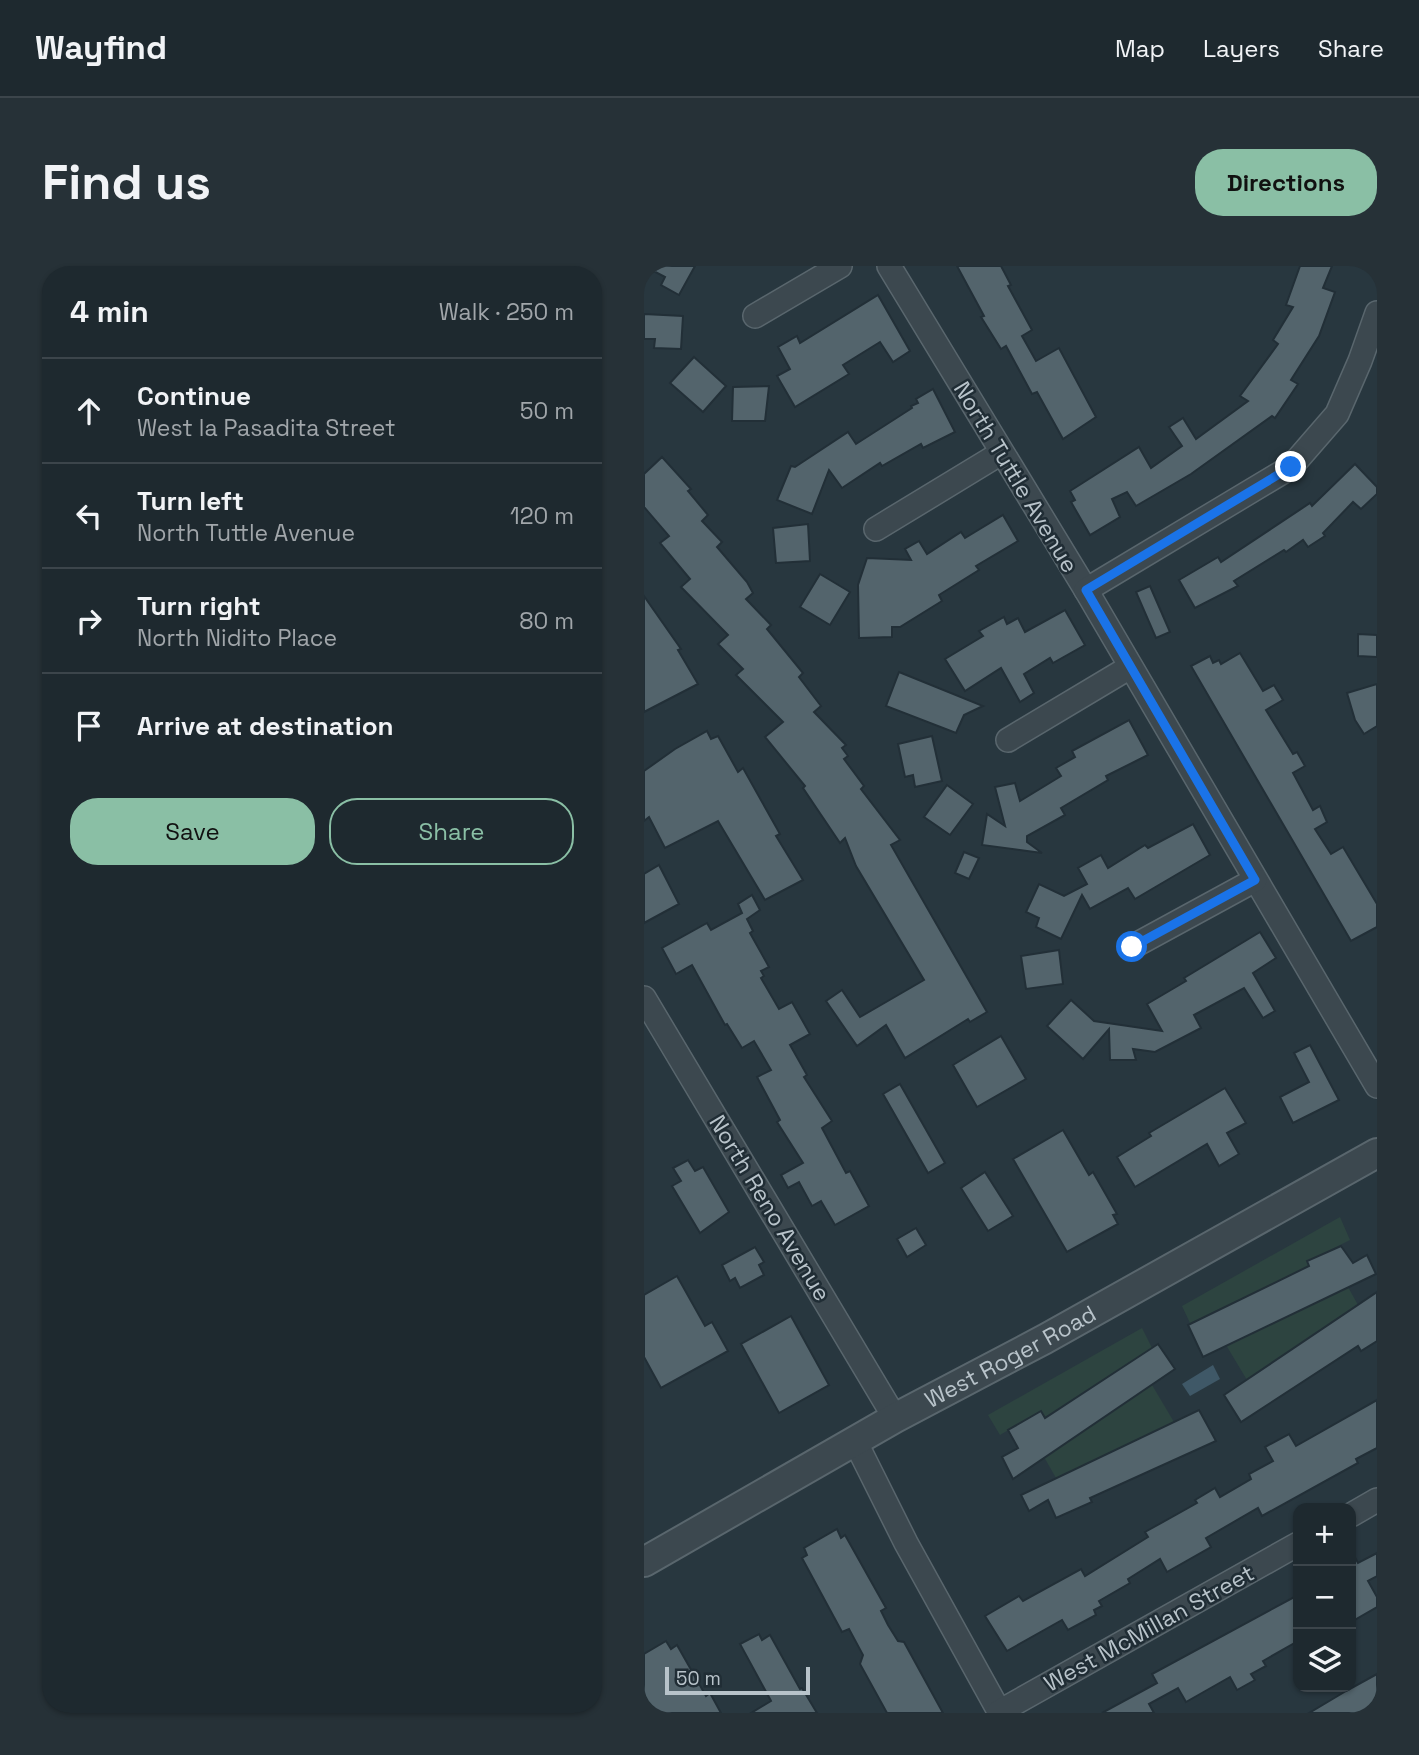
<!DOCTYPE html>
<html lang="en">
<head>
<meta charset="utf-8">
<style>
	:root { --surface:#1e292f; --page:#263137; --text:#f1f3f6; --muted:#a1a6aa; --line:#3c454b; --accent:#8abfa5 }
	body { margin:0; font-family:"Space Grotesk",sans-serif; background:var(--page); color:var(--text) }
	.controls { position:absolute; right:21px; bottom:21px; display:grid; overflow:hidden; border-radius:14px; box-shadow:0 2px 5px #0004 }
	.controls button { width:63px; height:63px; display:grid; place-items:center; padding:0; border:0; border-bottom:2px solid var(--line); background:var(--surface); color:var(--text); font:35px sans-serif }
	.scale { position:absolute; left:21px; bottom:18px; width:145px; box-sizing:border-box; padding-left:7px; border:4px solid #b8c3ca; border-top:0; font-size:19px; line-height:24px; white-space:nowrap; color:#b8c3ca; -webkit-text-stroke:5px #202d35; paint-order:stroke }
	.stop { position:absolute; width:21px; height:21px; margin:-16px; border:5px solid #1a73e8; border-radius:50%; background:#fff }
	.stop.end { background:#1a73e8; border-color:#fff; box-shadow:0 2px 7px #0008 }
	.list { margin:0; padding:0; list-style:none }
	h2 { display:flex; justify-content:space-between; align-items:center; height:91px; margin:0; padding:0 28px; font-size:30px }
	h2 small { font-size:23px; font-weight:400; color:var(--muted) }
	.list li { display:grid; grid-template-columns:46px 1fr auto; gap:21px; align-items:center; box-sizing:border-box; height:105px; padding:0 28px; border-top:2px solid var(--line) }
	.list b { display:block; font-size:26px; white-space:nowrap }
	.list p { margin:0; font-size:23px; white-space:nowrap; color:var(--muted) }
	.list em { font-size:23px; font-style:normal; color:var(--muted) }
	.actions { display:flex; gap:14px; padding:21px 28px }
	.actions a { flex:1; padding:16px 0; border:2px solid var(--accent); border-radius:28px; text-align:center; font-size:24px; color:var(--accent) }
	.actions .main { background:var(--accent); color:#111 }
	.icon { flex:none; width:38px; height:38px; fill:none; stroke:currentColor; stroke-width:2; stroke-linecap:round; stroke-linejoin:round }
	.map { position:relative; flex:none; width:733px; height:1447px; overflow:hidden; border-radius:28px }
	header { display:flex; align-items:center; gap:42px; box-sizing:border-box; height:98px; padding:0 35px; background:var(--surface); border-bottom:2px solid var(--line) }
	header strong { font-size:33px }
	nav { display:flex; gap:38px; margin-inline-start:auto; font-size:24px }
	.intro { display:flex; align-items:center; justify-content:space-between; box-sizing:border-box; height:168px; padding:0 42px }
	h1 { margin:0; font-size:49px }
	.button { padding:18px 32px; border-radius:28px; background:var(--accent); color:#111; font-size:24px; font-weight:700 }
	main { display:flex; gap:42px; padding:0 42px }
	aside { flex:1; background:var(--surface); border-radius:28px; box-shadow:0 2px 5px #0004 }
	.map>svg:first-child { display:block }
	.green { fill:#2d4440 }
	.water { fill:#3f5867 }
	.building { fill:#53646c; stroke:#222f37; stroke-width:2 }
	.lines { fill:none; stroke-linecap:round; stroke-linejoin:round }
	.minor-casing { stroke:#59666d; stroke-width:26 }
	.tertiary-casing { stroke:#59666d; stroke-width:32 }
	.minor { stroke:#3c484f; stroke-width:23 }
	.tertiary { stroke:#3c484f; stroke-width:28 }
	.route { stroke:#1a73e8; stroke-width:9 }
	.labels { text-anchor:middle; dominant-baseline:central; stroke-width:5; stroke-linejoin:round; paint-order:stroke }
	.street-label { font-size:23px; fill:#b8c3ca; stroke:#202d35 }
</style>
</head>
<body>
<header>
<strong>Wayfind</strong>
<nav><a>Map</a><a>Layers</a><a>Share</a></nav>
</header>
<div class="intro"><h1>Find us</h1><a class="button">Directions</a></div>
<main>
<aside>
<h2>4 min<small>Walk · 250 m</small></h2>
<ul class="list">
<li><svg class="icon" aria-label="ahead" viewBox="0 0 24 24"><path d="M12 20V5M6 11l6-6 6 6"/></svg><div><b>Continue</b><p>West la Pasadita Street</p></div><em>50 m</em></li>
<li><svg class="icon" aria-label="left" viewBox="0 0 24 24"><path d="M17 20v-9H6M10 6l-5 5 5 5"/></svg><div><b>Turn left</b><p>North Tuttle Avenue</p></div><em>120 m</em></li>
<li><svg class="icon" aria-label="right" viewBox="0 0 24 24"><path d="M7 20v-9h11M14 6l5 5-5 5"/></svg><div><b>Turn right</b><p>North Nidito Place</p></div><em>80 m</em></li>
<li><svg class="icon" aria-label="arrive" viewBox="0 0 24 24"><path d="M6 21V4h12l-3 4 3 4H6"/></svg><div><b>Arrive at destination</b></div></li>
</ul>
<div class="actions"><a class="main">Save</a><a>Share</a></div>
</aside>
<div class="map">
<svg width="733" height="1447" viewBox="0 0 733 1447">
	<rect width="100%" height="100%" fill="#28373f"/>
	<g class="green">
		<path d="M 696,951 L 706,974 L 664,995 L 665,1000 L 546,1057 L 538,1040 Z"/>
		<path d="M 704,1021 L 714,1039 L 603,1114 L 582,1079 Z"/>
		<path d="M 498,1062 L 508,1082 L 401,1151 L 396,1145 L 356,1169 L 344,1149 Z"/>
		<path d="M 508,1119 L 530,1156 L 412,1212 L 400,1191 Z"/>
	</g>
	<path class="water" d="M 569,1099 L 576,1113 L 546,1130 L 538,1118 Z"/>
	<g class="building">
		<path d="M 0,0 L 51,0 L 35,29 L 17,19 L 21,11 Z"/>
		<path d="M 313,0 L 357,0 L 367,19 L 364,20 L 388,64 L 378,70 L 392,95 L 415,82 L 452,151 L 419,173 L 393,126 L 388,128 L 362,80 L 357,83 L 337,51 L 340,50 Z"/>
		<path d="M 656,0 L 688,0 L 679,22 L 691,26 L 675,70 L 647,114 L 654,118 L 631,152 L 628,150 L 547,208 L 492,240 L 483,226 L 468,233 L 476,251 L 446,269 L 427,236 L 431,234 L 426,225 L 495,181 L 507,202 L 538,180 L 525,161 L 539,152 L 552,173 L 604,135 L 596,130 L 634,78 L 629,74 L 649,41 L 642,39 Z"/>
		<path d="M 234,29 L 266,85 L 249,96 L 236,76 L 199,99 L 205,108 L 151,141 L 133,110 L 146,103 L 134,81 L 153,70 L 156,77 Z"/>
		<path d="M 0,48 L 39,50 L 37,83 L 10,82 L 11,73 L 0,73 Z"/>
		<path d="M 50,91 L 82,120 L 59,146 L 26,117 Z"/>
		<path d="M 125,120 L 121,155 L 88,155 L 89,121 Z"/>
		<path d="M 289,123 L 311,166 L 279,182 L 277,178 L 238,200 L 236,197 L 198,222 L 185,204 L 168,248 L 133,234 L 147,200 L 151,201 L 204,166 L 212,178 L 268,142 L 267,140 L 274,137 L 272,133 Z"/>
		<path d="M 18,191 L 47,223 L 44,225 L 64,249 L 58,255 L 78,276 L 73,281 L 103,316 L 109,327 L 102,333 L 127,359 L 123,363 L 159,407 L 155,411 L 177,440 L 170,446 L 202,479 L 198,482 L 204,490 L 200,493 L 220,520 L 217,523 L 256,574 L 247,579 L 343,746 L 326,756 L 324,753 L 261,792 L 242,759 L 213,780 L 182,735 L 198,724 L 216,751 L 280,714 L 212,600 L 201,572 L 196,577 L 159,522 L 161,520 L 121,471 L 139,456 L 92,409 L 99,403 L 74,378 L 84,369 L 37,321 L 46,313 L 16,277 L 25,270 L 0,241 L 0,208 Z"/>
		<path d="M 711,198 L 733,221 L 733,228 L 717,243 L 709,236 L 679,267 L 681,270 L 664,281 L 659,274 L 642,286 L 640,284 L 590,315 L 594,320 L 551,342 L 535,314 L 574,291 L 577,296 L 666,237 L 668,240 Z"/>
		<path d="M 359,249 L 374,275 L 332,300 L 335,304 L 295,329 L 298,335 L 256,361 L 248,361 L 248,371 L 215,372 L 214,319 L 223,292 L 267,294 L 261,283 L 275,275 L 283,288 L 317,266 L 321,272 Z"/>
		<path d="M 164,258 L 166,295 L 132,297 L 129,262 Z"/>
		<path d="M 176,308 L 206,326 L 186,359 L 156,341 Z"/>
		<path d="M 506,320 L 526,366 L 512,372 L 492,326 Z"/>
		<path d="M 0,330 L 37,383 L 34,384 L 54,418 L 0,446 Z"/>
		<path d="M 421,344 L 441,379 L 409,397 L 406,392 L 380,408 L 390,427 L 376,436 L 357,402 L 321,425 L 301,393 L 339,370 L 335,365 L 360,351 L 363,358 L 374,352 L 381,366 Z"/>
		<path d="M 714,368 L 733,369 L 733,391 L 714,390 Z"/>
		<path d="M 596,387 L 619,425 L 630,419 L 639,434 L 622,444 L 649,488 L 653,486 L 661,500 L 649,507 L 669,544 L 676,540 L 683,556 L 671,563 L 687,588 L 699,581 L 733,638 L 733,661 L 707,675 L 547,400 L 566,390 L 569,397 L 575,394 L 577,398 Z"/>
		<path d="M 255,406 L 339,440 L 320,449 L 312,467 L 242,440 Z"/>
		<path d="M 733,418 L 733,460 L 720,468 L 711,454 L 703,427 Z"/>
		<path d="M 485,454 L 504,489 L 462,510 L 464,514 L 417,542 L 421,549 L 383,570 L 383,576 L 398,587 L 338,579 L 343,548 L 361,560 L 351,521 L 371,517 L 376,535 L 417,510 L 412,502 L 431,491 L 428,485 Z"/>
		<path d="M 63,465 L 67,473 L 74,470 L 94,506 L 99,502 L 136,568 L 132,570 L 159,614 L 121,634 L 74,555 L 21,582 L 5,551 L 0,555 L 0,505 L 31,483 Z"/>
		<path d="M 288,470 L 298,515 L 271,521 L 269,509 L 261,511 L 254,478 Z"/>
		<path d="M 303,519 L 329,538 L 306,569 L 280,551 Z"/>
		<path d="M 549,558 L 566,589 L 491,633 L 484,622 L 446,643 L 438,629 L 417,673 L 392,661 L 395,652 L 382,646 L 395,618 L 420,630 L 443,618 L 434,602 L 457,589 L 464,602 L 501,579 L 504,582 Z"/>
		<path d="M 320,586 L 335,592 L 325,613 L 311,607 Z"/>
		<path d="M 15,599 L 35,638 L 0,657 L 0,608 Z"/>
		<path d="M 108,629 L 116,644 L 103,653 L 109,665 L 106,667 L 125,701 L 117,705 L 120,710 L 117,712 L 135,743 L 148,736 L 166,768 L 146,779 L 163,809 L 160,811 L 188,855 L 178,862 L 202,907 L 206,905 L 225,940 L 191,959 L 177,935 L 168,940 L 155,916 L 144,922 L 137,909 L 159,897 L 133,856 L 136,854 L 113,811 L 127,804 L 110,775 L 98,782 L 83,758 L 81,759 L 48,699 L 32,708 L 18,682 L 63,657 L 67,664 L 98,647 L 94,638 Z"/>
		<path d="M 616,666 L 632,692 L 609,707 L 631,745 L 619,752 L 600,722 L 550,749 L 557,762 L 511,786 L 489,783 L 492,794 L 466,794 L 465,763 L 439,793 L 403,760 L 427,734 L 450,755 L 518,765 L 503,738 L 542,715 L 540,712 Z"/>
		<path d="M 415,684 L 419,718 L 382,723 L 377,690 Z"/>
		<path d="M 357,770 L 382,813 L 333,841 L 309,799 Z"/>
		<path d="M 666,779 L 695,834 L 649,857 L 636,831 L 665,816 L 650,787 Z"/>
		<path d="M 256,818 L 301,897 L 284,907 L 239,828 Z"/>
		<path d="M 581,822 L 602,857 L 583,867 L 595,888 L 575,900 L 563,878 L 491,921 L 473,891 L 507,870 L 505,867 Z"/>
		<path d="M 419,864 L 445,909 L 449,906 L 473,948 L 469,949 L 474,958 L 423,986 L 369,893 Z"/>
		<path d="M 44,894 L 51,905 L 59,901 L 85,946 L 56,967 L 28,920 L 37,915 L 29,902 Z"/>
		<path d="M 341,906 L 369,950 L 344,965 L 317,922 Z"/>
		<path d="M 272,962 L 282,979 L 263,991 L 253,973 Z"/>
		<path d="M 697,980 L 709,997 L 723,989 L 732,1008 L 559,1091 L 544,1059 L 665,1000 L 663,995 Z"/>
		<path d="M 111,981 L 120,996 L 115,999 L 120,1009 L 96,1022 L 91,1012 L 86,1015 L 78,999 Z"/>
		<path d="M 33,1010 L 61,1060 L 68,1056 L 84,1085 L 17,1122 L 0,1091 L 0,1029 Z"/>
		<path d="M 733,1026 L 733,1075 L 717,1085 L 714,1080 L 597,1156 L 580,1129 Z"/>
		<path d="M 147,1050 L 185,1119 L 135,1147 L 97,1078 Z"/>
		<path d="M 514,1078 L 531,1103 L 369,1213 L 358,1191 L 374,1182 L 364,1164 L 397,1145 L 401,1152 Z"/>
		<path d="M 733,1134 L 733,1182 L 712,1193 L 714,1197 L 618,1250 L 614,1242 L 562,1272 L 567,1281 L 523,1306 L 516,1293 L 484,1313 L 486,1317 L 455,1335 L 458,1340 L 450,1344 L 452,1349 L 424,1364 L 418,1354 L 363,1385 L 341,1350 L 375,1330 L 379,1335 L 437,1303 L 441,1310 L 504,1271 L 501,1266 L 553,1237 L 551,1234 L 571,1222 L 576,1231 L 607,1213 L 605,1208 L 629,1195 L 621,1181 L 645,1168 L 652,1180 Z"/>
		<path d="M 555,1144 L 572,1175 L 446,1232 L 448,1236 L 412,1252 L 404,1234 L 385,1245 L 377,1229 Z"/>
		<path d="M 193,1263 L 197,1272 L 201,1269 L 242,1342 L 237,1345 L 244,1359 L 254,1375 L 260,1376 L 299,1447 L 243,1447 L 216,1398 L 219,1389 L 205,1363 L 198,1366 L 158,1292 L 163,1289 L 160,1282 Z"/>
		<path d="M 707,1284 L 714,1297 L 733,1287 L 733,1310 L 724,1315 L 733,1331 L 733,1341 L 707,1356 Z"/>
		<path d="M 654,1329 L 654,1375 L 619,1395 L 622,1400 L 607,1408 L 611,1414 L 593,1424 L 586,1411 L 542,1436 L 534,1422 L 505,1438 L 510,1447 L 458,1447 L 513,1417 L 508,1408 Z"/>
		<path d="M 115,1368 L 118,1374 L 126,1369 L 156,1423 L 158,1422 L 173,1447 L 107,1447 L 127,1435 L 96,1378 Z"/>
		<path d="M 22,1375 L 27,1383 L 33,1379 L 62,1430 L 66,1427 L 77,1447 L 0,1447 L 0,1388 Z"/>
		<path d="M 733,1408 L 733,1447 L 665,1447 L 702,1425 Z"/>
	</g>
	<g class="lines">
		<defs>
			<g id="minor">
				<path d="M 245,0 L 442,324 L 733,820"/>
				<path d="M 111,50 L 196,0"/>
				<path d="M 232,263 L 357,187"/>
				<path d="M 442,324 L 647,201 L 693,148 L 716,95 L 733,47"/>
				<path d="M 364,474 L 486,401"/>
				<path d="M 488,681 L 611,614"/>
				<path d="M 0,732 L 251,1152"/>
				<path d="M 211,1175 L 262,1277 L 356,1447"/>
				<path d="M 707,1249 L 733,1234"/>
				<path d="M 355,1446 L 654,1278"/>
			</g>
			<g id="tertiary">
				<path id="s1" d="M 0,1296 L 251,1152 L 401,1073 L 733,887"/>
			</g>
		</defs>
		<use href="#minor" class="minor-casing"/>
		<use href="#tertiary" class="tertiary-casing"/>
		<use href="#minor" class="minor"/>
		<use href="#tertiary" class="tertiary"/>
	</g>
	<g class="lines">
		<path class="route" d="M 488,681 L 611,614 L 442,324 L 647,201"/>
	</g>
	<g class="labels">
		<g class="street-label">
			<text transform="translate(372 211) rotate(59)">North Tuttle Avenue</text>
			<text transform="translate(126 942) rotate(59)">North Reno Avenue</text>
			<text stroke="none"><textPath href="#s1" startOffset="420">West Roger Road</textPath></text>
			<text transform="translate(505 1362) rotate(-29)">West McMillan Street</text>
		</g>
	</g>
</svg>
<div class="controls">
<button>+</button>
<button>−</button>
<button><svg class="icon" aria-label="layers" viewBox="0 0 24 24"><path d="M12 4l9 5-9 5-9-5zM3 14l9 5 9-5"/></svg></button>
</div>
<div class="scale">50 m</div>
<div class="stop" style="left:488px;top:681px"></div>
<div class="stop end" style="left:647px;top:201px"></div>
</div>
</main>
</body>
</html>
